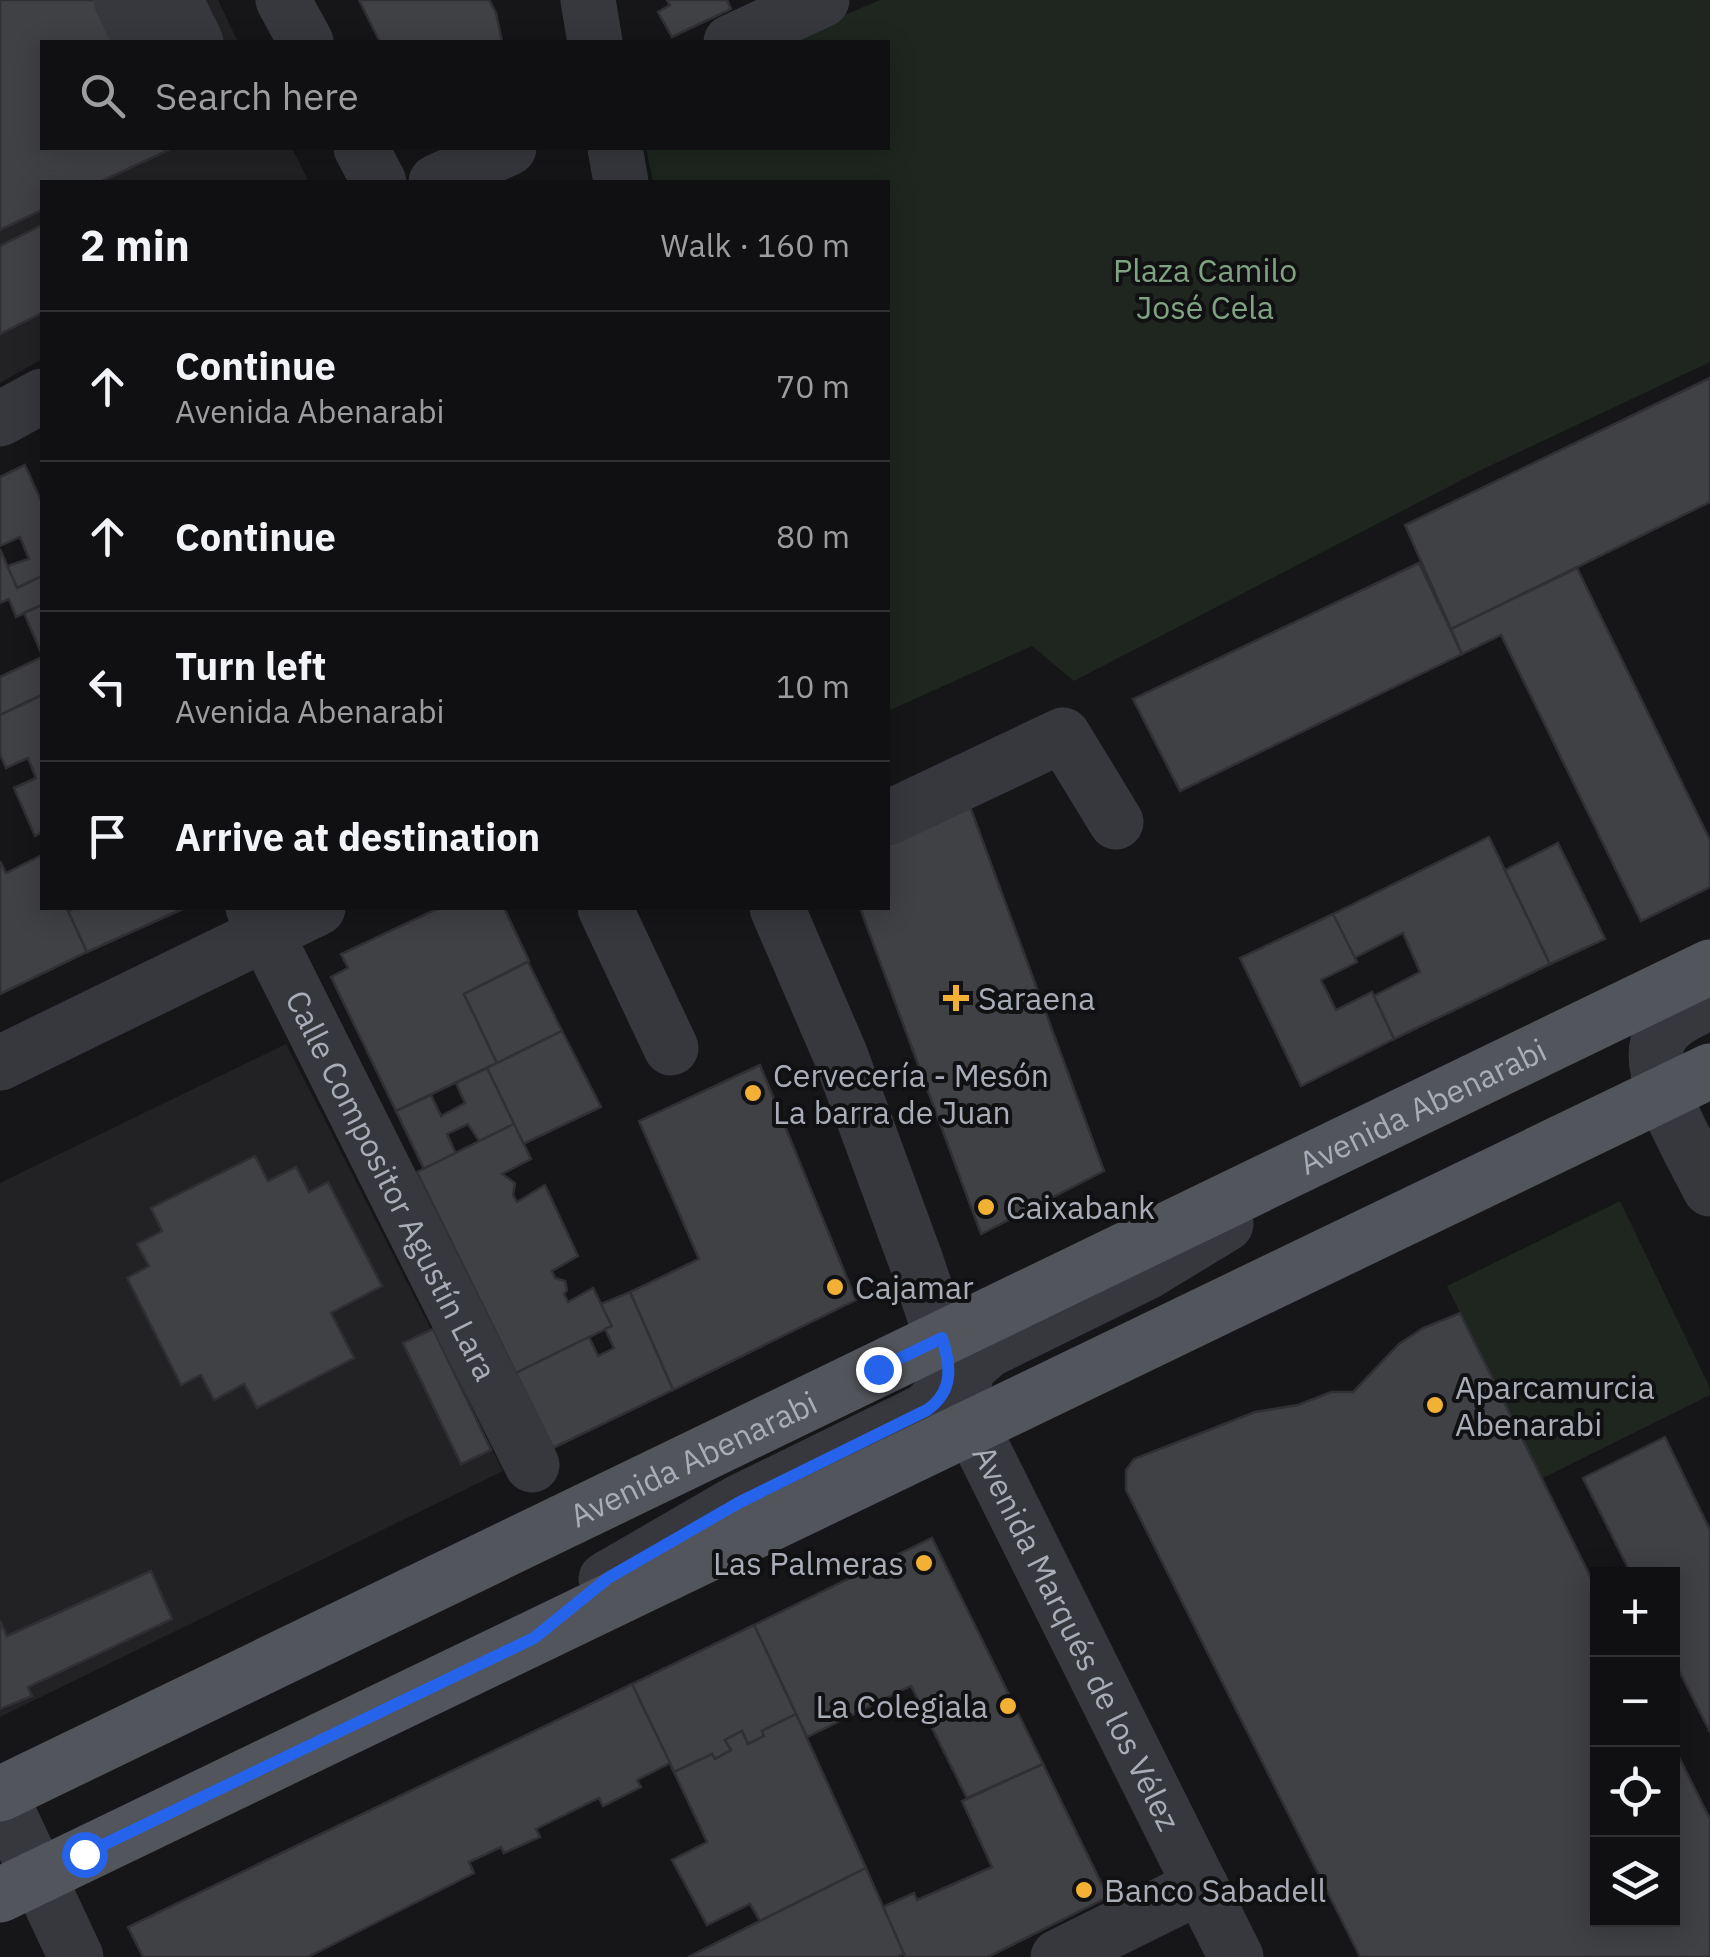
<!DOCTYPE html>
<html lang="en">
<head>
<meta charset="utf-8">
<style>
	:root { --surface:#101012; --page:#19191b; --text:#f1f3f6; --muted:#9c9d9f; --line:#303032 }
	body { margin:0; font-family:"IBM Plex Sans",sans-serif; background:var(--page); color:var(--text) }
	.controls { position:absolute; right:30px; bottom:30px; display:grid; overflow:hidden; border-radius:0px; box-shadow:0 5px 25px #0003 }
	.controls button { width:90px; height:90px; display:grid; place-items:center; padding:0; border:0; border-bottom:2px solid var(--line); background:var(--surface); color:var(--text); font:50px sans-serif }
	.stop { position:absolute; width:30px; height:30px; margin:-22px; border:8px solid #2563eb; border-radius:50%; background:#fff }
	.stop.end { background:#2563eb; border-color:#fff; box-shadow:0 2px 10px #0008 }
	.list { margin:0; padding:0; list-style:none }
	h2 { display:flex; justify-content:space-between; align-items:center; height:130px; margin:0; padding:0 40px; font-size:42px }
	h2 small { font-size:32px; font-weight:400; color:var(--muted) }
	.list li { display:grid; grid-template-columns:65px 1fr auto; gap:30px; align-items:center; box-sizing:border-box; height:150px; padding:0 40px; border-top:2px solid var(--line) }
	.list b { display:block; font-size:38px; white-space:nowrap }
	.list p { margin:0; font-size:32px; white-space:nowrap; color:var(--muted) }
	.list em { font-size:32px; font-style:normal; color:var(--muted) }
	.icon { flex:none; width:55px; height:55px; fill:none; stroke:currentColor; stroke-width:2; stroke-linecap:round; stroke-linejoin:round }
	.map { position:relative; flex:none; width:1710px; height:1957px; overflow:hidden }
	.search { position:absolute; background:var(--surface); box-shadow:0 5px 25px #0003; left:40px; top:40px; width:850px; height:110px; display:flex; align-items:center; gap:25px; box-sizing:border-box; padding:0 35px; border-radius:0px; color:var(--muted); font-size:38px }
	.panel { position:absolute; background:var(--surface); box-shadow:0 5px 25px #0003; left:40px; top:180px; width:850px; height:730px; border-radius:0px }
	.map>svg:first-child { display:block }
	.built { fill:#222225 }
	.green { fill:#1e261f }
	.building { fill:#404145; stroke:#303034; stroke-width:2.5 }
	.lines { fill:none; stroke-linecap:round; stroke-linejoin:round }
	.minor { stroke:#37383d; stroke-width:55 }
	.major { stroke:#53555c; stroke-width:55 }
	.route { stroke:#2563eb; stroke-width:12 }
	.poi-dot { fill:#f2b134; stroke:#111113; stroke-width:4 }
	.labels { text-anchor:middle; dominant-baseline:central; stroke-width:8; stroke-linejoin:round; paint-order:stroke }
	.park-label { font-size:32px; fill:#7fa381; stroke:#111113 }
	.poi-label { font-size:32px; fill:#a8adb8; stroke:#111113; text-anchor:start }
	.street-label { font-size:32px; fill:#a8adb8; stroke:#111113 }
</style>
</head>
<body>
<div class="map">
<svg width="1710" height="1957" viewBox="0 0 1710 1957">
	<rect width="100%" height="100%" fill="#161618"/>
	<g class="built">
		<path d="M 0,0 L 218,0 L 238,42 L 42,42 L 42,148 L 292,148 L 309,182 L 42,182 L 42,359 L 0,383 Z"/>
		<path d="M 286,1044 L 503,1471 L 0,1717 L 0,1183 Z"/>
	</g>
	<g class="green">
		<path d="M 880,0 L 1710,0 L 1710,362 L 1479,471 L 1074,681 L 1032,646 L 888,711 L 888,182 L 653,182 L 646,148 L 888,148 L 888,42 L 781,42 Z"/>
		<path d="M 1620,1201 L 1710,1388 L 1710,1395 L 1541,1479 L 1447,1286 Z"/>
	</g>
	<g class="building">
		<path d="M 0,0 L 108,0 L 128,42 L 42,42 L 42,148 L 173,148 L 100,182 L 42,182 L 42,210 L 0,230 Z"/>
		<path d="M 359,0 L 489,0 L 496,13 L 502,42 L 380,42 Z"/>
		<path d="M 667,0 L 727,0 L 731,9 L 672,37 L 658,12 L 670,5 Z"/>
		<path d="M 42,225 L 42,313 L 0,334 L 0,246 Z"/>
		<path d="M 1710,378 L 1710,502 L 1451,629 L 1405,525 Z"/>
		<path d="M 25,465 L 42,503 L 42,576 L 17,588 L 7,566 L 29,559 L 20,537 L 0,546 L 0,477 Z"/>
		<path d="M 0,549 L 17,588 L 42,576 L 42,605 L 16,617 L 9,599 L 0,603 Z"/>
		<path d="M 1419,563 L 1462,654 L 1180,791 L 1133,699 Z"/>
		<path d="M 1577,568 L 1710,840 L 1710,887 L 1641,921 L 1501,635 L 1462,654 L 1451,629 Z"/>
		<path d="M 42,605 L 42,655 L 24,613 Z"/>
		<path d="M 42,657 L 42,695 L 0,715 L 0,677 Z"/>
		<path d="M 42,695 L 42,832 L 35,836 L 14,788 L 36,778 L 28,758 L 6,768 L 0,754 L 0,715 Z"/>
		<path d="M 968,801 L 1104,1171 L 981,1234 L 860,908 L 888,908 L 888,841 Z"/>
		<path d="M 1489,837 L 1550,964 L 1394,1039 L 1374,996 L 1420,972 L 1403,933 L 1354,958 L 1333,914 Z"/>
		<path d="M 1558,843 L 1605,939 L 1550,964 L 1505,870 Z"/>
		<path d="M 42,855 L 42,908 L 67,908 L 87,952 L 0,994 L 0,861 L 6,873 Z"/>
		<path d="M 75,908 L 185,908 L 87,952 L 68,911 Z"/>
		<path d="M 439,908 L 504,908 L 529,961 L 464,994 L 497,1063 L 396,1111 L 331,977 L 348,968 L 341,954 Z"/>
		<path d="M 1333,914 L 1357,962 L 1321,980 L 1336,1010 L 1372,992 L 1394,1039 L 1301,1086 L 1240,958 Z"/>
		<path d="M 528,962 L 562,1031 L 497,1063 L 464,994 Z"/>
		<path d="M 562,1031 L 601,1107 L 523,1144 L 487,1068 Z"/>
		<path d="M 760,1065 L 856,1300 L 673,1390 L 630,1292 L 699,1259 L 639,1121 Z"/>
		<path d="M 487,1068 L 514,1124 L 479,1141 L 468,1124 L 447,1134 L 456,1154 L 424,1169 L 396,1111 L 431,1095 L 441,1116 L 465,1103 L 456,1083 Z"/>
		<path d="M 514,1124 L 531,1159 L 502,1174 L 515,1183 L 513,1195 L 517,1202 L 545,1185 L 578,1256 L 552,1271 L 555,1278 L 565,1281 L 567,1290 L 564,1294 L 568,1302 L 593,1288 L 612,1326 L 516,1373 L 417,1172 Z"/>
		<path d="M 255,1156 L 268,1181 L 296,1167 L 309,1192 L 328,1182 L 382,1286 L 331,1313 L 354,1358 L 257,1408 L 244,1384 L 214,1400 L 201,1375 L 181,1385 L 127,1278 L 149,1266 L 137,1244 L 162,1231 L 151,1208 Z"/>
		<path d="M 630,1292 L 673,1390 L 553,1448 L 516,1373 L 589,1337 L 598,1356 L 614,1348 L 605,1329 L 612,1326 L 601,1304 Z"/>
		<path d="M 1460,1313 L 1598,1592 L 1598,1920 L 1672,1920 L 1672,1743 L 1710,1819 L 1710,1957 L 1360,1957 L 1126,1490 L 1126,1470 L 1134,1459 L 1255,1412 L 1298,1405 L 1331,1392 L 1353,1392 L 1399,1344 L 1423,1328 Z"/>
		<path d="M 433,1329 L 491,1450 L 461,1464 L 403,1343 Z"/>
		<path d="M 1665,1437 L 1710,1530 L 1710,1732 L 1672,1657 L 1672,1574 L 1631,1574 L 1583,1478 Z"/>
		<path d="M 932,1538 L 1043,1764 L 967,1798 L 911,1686 L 807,1737 L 754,1625 Z"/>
		<path d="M 151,1571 L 172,1619 L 28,1687 L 32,1696 L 0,1709 L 0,1621 L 7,1636 Z"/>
		<path d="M 754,1625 L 796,1714 L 762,1731 L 764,1736 L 748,1744 L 742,1731 L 725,1740 L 731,1750 L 715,1759 L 712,1754 L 674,1772 L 632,1684 Z"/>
		<path d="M 632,1684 L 670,1763 L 637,1780 L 641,1787 L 603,1806 L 599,1798 L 536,1829 L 540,1837 L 504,1853 L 501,1847 L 469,1862 L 474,1873 L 308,1957 L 143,1957 L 128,1927 Z"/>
		<path d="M 796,1714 L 866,1868 L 760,1921 L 750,1904 L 707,1925 L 672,1860 L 707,1842 L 674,1772 L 712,1754 L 715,1759 L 731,1750 L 725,1740 L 742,1731 L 748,1744 L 764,1736 L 762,1731 Z"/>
		<path d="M 1043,1764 L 1108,1897 L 988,1957 L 905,1957 L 883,1907 L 914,1893 L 917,1900 L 992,1867 L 962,1801 Z"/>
		<path d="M 866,1868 L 904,1954 L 897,1957 L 688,1957 Z"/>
	</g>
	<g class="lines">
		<g class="minor">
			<path d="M 121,0 L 141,42"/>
			<path d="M 175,0 L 196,42"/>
			<path d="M 283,0 L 306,42"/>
			<path d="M 588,0 L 595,42"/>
			<path d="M 731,42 L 822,0"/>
			<path d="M 361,148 L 379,182"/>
			<path d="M 615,148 L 621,182"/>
			<path d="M 436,182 L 509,148"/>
			<path d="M 0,419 L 42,396"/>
			<path d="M 888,818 L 1063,735 L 1116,822"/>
			<path id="s1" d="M 253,908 L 532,1465"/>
			<path d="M 605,908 L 671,1048"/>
			<path id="s2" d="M 777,908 L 840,1054 L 916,1261 L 972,1427 L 1236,1957"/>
			<path d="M 1710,1002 C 1692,1011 1670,1019 1660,1037 C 1641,1071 1694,1156 1710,1189"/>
			<path d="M 0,1063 L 318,908"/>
			<path d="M 962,1397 L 967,1369 L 987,1351 L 1147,1272 L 1226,1224"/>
			<path d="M 606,1579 L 739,1502 L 927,1410 L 946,1389 L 950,1362"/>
			<path d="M 0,1795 L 76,1957"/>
			<path d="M 1058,1957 L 1201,1886"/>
		</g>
		<g class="major">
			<path id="s3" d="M 0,1794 L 1710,967"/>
			<path d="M 0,1895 L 1710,1071"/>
		</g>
	</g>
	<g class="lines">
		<path class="route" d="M 84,1854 L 534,1638 L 608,1578 L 740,1502 L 927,1410 C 954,1391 951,1366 942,1338 L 878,1369"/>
	</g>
	<g class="poi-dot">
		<path d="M951 983h10v10h10v10h-10v10h-10v-10h-10v-10h10z"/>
		<circle cx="753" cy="1093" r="10"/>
		<circle cx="986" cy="1207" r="10"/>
		<circle cx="835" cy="1287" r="10"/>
		<circle cx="1435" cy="1405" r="10"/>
		<circle cx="924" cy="1563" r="10"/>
		<circle cx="1008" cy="1706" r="10"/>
		<circle cx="1084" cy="1890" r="10"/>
	</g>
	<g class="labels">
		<g class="park-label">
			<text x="1205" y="270">Plaza Camilo<tspan x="1205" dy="37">José Cela</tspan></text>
		</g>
		<g class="poi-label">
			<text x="978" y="998">Saraena</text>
			<text x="773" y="1075">Cervecería - Mesón<tspan x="773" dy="37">La barra de Juan</tspan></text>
			<text x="1006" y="1207">Caixabank</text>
			<text x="855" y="1287">Cajamar</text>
			<text x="1455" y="1387">Aparcamurcia<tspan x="1455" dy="37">Abenarabi</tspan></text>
			<text x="904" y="1563" text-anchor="end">Las Palmeras</text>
			<text x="988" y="1706" text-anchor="end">La Colegiala</text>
			<text x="1104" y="1890">Banco Sabadell</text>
		</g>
		<g class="street-label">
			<text stroke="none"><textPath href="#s3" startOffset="1580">Avenida Abenarabi</textPath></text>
			<text stroke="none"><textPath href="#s1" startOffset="310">Calle Compositor Agustín Lara</textPath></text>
			<text stroke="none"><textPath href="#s3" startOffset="770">Avenida Abenarabi</textPath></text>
			<text stroke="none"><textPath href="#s2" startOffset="790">Avenida Marqués de los Vélez</textPath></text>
		</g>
	</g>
</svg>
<div class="controls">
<button>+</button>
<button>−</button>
<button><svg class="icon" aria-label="locate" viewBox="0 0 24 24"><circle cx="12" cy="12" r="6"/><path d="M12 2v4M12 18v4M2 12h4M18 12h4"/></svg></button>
<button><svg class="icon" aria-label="layers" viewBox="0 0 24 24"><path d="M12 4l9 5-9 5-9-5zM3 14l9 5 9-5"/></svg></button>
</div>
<div class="stop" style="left:84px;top:1854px"></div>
<div class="stop end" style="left:878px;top:1369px"></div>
<div class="search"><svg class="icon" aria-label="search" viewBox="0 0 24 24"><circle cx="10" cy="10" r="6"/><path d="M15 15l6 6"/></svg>Search here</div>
<section class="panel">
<h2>2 min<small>Walk · 160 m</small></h2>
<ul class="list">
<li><svg class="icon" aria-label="ahead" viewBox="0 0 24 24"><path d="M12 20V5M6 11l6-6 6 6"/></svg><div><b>Continue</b><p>Avenida Abenarabi</p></div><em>70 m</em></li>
<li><svg class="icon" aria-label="ahead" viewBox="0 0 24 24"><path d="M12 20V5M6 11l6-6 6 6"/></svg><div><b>Continue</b></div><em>80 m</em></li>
<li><svg class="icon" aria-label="left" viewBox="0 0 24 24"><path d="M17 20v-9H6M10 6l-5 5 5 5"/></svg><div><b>Turn left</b><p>Avenida Abenarabi</p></div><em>10 m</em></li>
<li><svg class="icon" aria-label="arrive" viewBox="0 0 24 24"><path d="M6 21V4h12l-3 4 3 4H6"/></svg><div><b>Arrive at destination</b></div></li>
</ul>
</section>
</div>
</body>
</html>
